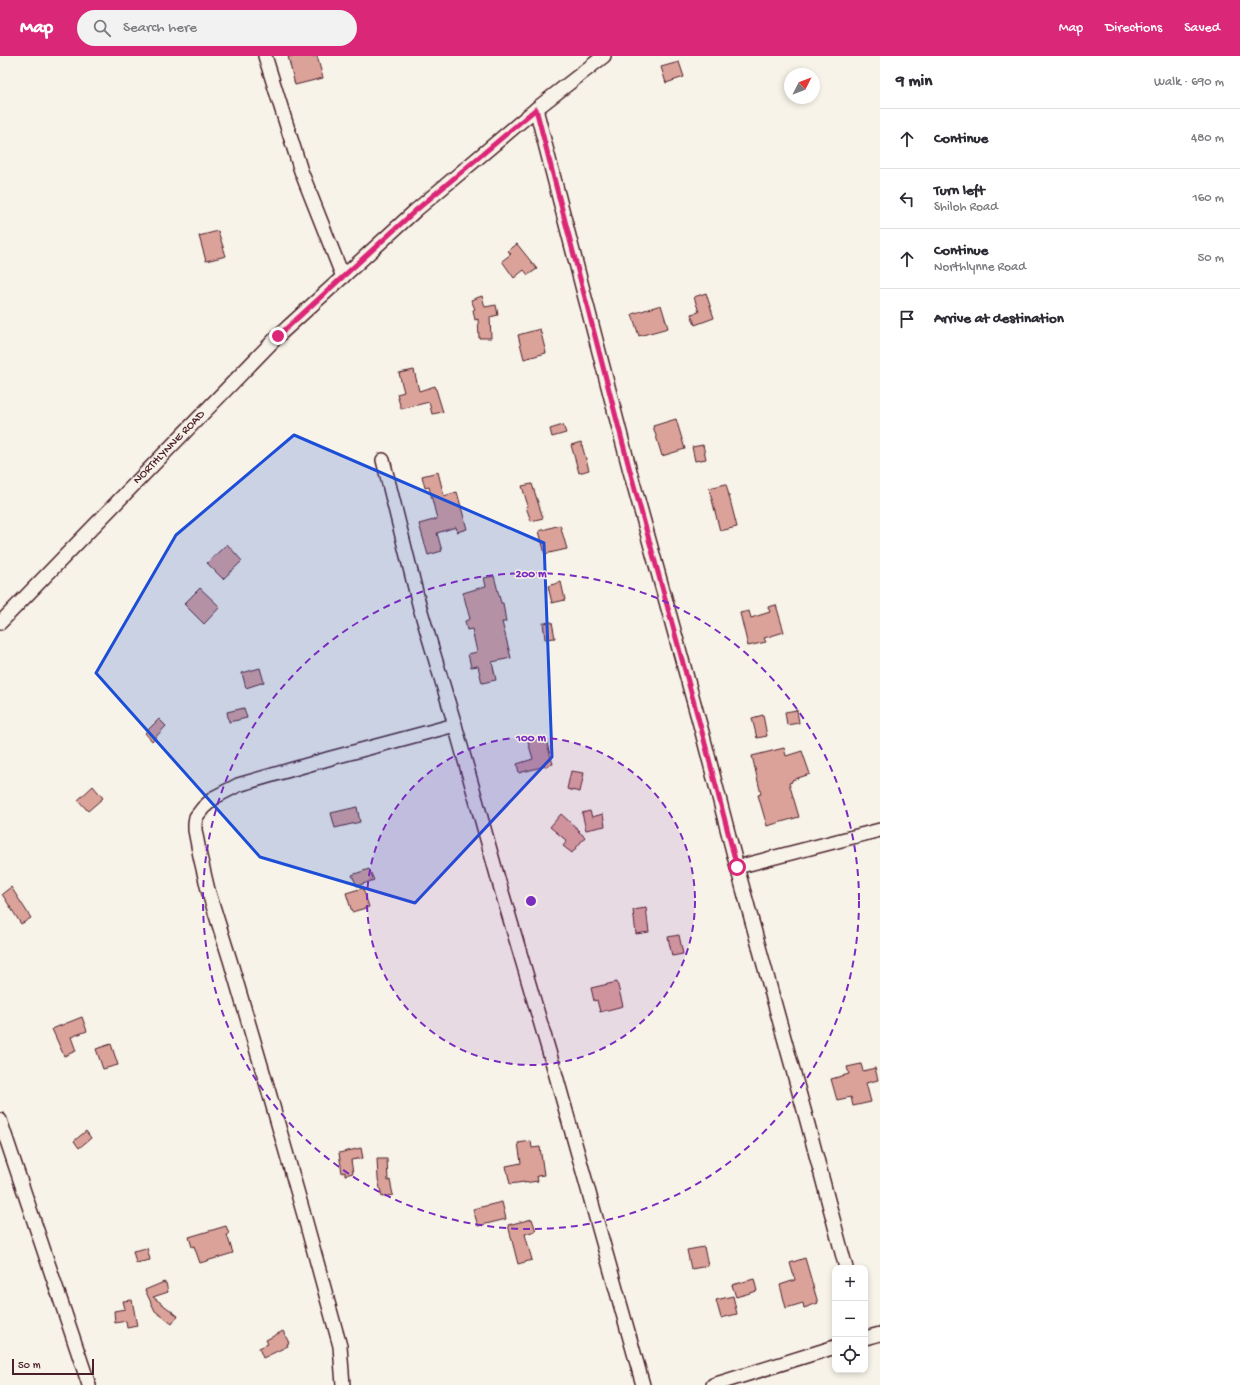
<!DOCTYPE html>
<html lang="en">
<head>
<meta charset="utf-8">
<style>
	:root { --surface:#fff; --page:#f2f2f3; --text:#2b2b33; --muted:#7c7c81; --line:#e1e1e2; --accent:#db2777 }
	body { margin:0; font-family:"Gochi Hand",sans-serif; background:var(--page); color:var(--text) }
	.controls { position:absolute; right:12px; bottom:12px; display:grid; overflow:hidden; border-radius:8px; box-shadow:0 2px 6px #0003 }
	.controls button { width:36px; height:36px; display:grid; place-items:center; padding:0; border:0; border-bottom:1px solid var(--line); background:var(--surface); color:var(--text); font:20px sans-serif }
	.compass { position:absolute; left:784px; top:12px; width:36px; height:36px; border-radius:50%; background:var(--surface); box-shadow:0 2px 6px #0003; rotate:48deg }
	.scale { position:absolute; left:12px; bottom:10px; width:82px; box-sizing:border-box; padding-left:4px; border:2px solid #4a1f2b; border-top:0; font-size:11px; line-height:14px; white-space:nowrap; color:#4a1f2b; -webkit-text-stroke:3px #f7f3e8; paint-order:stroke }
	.stop { position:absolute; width:12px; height:12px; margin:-9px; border:3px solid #db2777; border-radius:50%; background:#fff }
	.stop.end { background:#db2777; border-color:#fff; box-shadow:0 1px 4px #0008 }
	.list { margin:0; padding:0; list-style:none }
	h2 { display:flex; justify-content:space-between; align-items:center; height:52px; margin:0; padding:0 16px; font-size:17px }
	h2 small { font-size:13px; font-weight:400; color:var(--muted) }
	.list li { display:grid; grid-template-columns:26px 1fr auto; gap:12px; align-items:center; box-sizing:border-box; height:60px; padding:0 16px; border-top:1px solid var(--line) }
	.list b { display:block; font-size:15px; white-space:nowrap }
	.list p { margin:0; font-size:13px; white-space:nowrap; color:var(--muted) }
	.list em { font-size:13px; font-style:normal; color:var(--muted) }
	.icon { flex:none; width:22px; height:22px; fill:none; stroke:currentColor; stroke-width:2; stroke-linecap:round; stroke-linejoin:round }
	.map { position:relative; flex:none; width:880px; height:1329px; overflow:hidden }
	header { display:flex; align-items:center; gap:24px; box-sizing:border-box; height:56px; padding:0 20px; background:var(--accent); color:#fff }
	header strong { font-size:19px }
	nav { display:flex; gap:22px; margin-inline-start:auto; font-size:14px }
	.search { width:280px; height:36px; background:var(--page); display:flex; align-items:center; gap:10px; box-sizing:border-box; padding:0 14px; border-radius:22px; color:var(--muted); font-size:15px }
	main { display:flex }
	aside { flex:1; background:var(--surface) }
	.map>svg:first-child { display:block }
	.building { fill:#dba299; stroke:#4a1f2b }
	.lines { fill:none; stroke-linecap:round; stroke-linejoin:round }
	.minor-casing { stroke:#4a1f2b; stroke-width:16 }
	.minor { stroke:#f7f3e8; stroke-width:13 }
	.route { stroke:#db2777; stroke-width:5 }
	.marked { fill:#1d4ed8; fill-opacity:0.2; stroke:#1d4ed8; stroke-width:3; stroke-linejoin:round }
	.ring { fill:none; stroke:#7b2cbf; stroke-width:2; stroke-dasharray:7 5 }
	.labels { text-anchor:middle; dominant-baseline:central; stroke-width:3; stroke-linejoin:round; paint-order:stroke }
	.street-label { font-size:12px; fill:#4a1f2b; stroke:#f7f3e8 }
	.centre { fill:#7b2cbf; stroke:#f7f3e8; stroke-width:2 }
	.ring-label { font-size:12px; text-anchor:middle; font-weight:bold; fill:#7b2cbf; stroke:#f7f3e8; stroke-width:3; stroke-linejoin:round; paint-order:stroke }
</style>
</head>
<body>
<header>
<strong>Map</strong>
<div class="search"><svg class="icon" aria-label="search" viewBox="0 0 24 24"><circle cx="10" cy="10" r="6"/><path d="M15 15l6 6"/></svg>Search here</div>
<nav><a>Map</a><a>Directions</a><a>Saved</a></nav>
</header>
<main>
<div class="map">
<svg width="880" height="1329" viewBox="0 0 880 1329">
	<rect width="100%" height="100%" fill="#f7f3e8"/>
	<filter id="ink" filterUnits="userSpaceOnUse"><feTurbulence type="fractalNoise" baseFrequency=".025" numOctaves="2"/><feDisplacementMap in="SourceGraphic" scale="8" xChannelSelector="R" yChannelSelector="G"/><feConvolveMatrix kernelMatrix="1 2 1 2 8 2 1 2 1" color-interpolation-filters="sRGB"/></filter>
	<g filter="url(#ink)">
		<g class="building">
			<path d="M 288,0 L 317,0 L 323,22 L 295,29 Z"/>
			<path d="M 679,6 L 684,21 L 666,27 L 661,11 Z"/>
			<path d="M 218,175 L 226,200 L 206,205 L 199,180 Z"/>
			<path d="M 517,188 L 537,213 L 528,219 L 524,214 L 514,222 L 502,205 L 511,198 L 508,195 Z"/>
			<path d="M 706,237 L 714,262 L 695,269 L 691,258 L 699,256 L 694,241 Z"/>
			<path d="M 482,240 L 485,251 L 496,249 L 498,259 L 490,261 L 491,282 L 479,282 L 478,263 L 475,264 L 473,254 L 475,253 L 471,244 Z"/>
			<path d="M 661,249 L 668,272 L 639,280 L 632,258 Z"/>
			<path d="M 540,273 L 546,297 L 524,303 L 518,279 Z"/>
			<path d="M 414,314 L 419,335 L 435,330 L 443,356 L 432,358 L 429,346 L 401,353 L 397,338 L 404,336 L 399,317 Z"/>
			<path d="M 676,363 L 685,393 L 662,400 L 653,370 Z"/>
			<path d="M 563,369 L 566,377 L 552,381 L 550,373 Z"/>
			<path d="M 581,386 L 589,414 L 579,417 L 571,389 Z"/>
			<path d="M 703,389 L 706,403 L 695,405 L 692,391 Z"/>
			<path d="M 438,416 L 444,440 L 457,436 L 467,473 L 457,476 L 456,471 L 437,477 L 442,495 L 428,499 L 419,468 L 437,463 L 429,431 L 425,432 L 422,420 Z"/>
			<path d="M 532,428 L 543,462 L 531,465 L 526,451 L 528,450 L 522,430 Z"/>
			<path d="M 726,428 L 737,471 L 720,475 L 709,432 Z"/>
			<path d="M 560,469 L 567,493 L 545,498 L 539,475 Z"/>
			<path d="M 227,488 L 242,505 L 223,523 L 207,507 Z"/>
			<path d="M 494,520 L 501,547 L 503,547 L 506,566 L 502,566 L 511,602 L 492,606 L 496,624 L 482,627 L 478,610 L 471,611 L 468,598 L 477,596 L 472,573 L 467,574 L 465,565 L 470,563 L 463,537 L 486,530 L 484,522 Z"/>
			<path d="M 561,526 L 565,544 L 552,547 L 548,530 Z"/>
			<path d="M 200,532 L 220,551 L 204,568 L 184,548 Z"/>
			<path d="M 776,549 L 784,576 L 764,582 L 766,586 L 748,590 L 740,557 L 749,555 L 751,562 L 770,556 L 768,551 Z"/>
			<path d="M 552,566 L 555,582 L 545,583 L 543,567 Z"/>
			<path d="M 260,612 L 264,626 L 246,632 L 242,617 Z"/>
			<path d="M 244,652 L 247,662 L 229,666 L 227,656 Z"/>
			<path d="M 797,654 L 799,667 L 787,669 L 785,656 Z"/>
			<path d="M 763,659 L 767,680 L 757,682 L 752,662 Z"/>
			<path d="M 159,663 L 166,670 L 152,685 L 145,677 Z"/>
			<path d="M 545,681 L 553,708 L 519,717 L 517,708 L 533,703 L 528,686 Z"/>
			<path d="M 784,692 L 786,700 L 802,695 L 810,718 L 792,724 L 792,726 L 789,727 L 799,761 L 767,770 L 758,739 L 761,738 L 752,700 Z"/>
			<path d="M 571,715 L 584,717 L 580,736 L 567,733 Z"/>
			<path d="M 93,730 L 103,742 L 88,755 L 78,744 Z"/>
			<path d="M 357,751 L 360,766 L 335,772 L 331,757 Z"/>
			<path d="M 590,755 L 592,761 L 603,758 L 605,770 L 586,774 L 582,757 Z"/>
			<path d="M 561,758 L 580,775 L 578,775 L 585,781 L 572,797 L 563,790 L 567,785 L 550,771 Z"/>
			<path d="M 369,813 L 374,824 L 357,830 L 352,819 Z"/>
			<path d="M 11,831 L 31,862 L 21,868 L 2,838 Z"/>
			<path d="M 363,832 L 369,851 L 352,856 L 346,837 Z"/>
			<path d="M 646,852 L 649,876 L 636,878 L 633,854 Z"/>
			<path d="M 679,879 L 683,898 L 672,900 L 668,881 Z"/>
			<path d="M 617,926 L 623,950 L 600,956 L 597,944 L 594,945 L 591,932 Z"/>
			<path d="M 82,961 L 87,975 L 71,981 L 76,995 L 64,1000 L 52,973 Z"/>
			<path d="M 111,988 L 118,1009 L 103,1013 L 96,993 Z"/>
			<path d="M 861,1008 L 863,1015 L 875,1012 L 878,1024 L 866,1027 L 871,1046 L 853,1050 L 851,1041 L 837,1044 L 831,1023 L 849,1018 L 847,1011 Z"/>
			<path d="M 86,1075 L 91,1082 L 79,1092 L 74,1085 Z"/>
			<path d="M 531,1085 L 532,1092 L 540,1091 L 544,1119 L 537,1120 L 538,1125 L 524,1127 L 524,1126 L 510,1128 L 506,1110 L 521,1107 L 518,1087 Z"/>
			<path d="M 361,1092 L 363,1102 L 351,1104 L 353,1117 L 345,1119 L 345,1116 L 342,1117 L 339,1097 Z"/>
			<path d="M 377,1103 L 387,1103 L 388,1125 L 390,1124 L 393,1139 L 382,1141 L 378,1123 Z"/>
			<path d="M 502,1146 L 506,1163 L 478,1170 L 473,1153 Z"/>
			<path d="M 532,1163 L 536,1175 L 525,1178 L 532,1204 L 518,1208 L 508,1169 Z"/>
			<path d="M 226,1170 L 229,1178 L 227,1179 L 233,1197 L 200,1207 L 194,1190 L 192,1191 L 189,1181 Z"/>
			<path d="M 704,1191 L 708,1210 L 691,1213 L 687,1194 Z"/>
			<path d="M 147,1192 L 150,1204 L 136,1207 L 133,1195 Z"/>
			<path d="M 805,1202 L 818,1247 L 804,1252 L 803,1247 L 786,1252 L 780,1229 L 795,1224 L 790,1207 Z"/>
			<path d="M 754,1223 L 757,1235 L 736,1241 L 732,1229 Z"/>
			<path d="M 164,1226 L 164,1227 L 166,1227 L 168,1236 L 153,1241 L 178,1260 L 172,1268 L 155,1255 L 145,1234 Z"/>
			<path d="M 733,1240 L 737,1258 L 721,1262 L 716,1244 Z"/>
			<path d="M 132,1244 L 137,1270 L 127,1272 L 126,1265 L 115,1267 L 114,1255 L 125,1253 L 123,1245 Z"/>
			<path d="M 283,1275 L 289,1287 L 287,1288 L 288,1290 L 263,1302 L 259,1292 L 268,1288 L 266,1284 Z"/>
		</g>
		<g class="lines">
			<defs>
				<g id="minor">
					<path d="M 265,0 L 301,115 L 343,221"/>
					<path d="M 536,53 L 630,415 L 702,676 L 737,811 L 807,1065 L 846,1212"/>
					<path d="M 383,404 L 420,552 L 455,669 L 499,826 L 553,1009 L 643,1329"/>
					<path id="s1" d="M 0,567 L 278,280 L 415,155 L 536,53 L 604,0"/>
					<path d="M 737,811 L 880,774"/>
					<path d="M 0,1064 L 89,1329"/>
					<path d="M 865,1282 L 880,1278"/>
					<path d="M 343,1329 L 340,1290 L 304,1159 L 268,1033 L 230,904 L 208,834 L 200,800 L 195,774 L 195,767 L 196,761 L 203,752 L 215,741 L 238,729 L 331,702 L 455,669"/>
					<path d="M 713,1329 L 835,1291"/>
				</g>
			</defs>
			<use href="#minor" class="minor-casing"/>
			<use href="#minor" class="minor"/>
		</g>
	</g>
	<g class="lines" filter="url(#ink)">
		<path class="route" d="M 278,280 L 415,155 L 536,53 L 630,415 L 702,676 L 737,811"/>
	</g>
	<path class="marked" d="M 294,379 L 544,487 L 552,701 L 415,847 L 260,801 L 96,617 L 176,479 Z"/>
	<circle cx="531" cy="845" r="164" fill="#7b2cbf" fill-opacity=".12"/>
	<g class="ring">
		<circle cx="531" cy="845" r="164"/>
		<circle cx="531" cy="845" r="328"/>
	</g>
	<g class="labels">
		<g class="street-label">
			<text stroke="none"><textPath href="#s1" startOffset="244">NORTHLYNNE ROAD</textPath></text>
		</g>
	</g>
	<circle cx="531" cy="845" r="6" class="centre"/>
	<g class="ring-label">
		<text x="531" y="521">200 m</text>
		<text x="531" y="685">100 m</text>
	</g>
</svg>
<div class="controls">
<button>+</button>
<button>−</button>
<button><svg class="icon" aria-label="locate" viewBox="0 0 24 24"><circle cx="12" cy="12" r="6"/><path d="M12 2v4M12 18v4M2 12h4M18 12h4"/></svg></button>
</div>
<svg class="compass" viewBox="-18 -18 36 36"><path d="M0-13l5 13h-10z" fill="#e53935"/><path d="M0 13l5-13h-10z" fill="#7c7c81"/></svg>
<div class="scale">50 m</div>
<div class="stop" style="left:737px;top:811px"></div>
<div class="stop end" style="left:278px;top:280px"></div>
</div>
<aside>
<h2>9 min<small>Walk · 690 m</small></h2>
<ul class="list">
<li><svg class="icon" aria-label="ahead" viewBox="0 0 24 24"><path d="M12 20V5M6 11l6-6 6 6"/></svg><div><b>Continue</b></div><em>480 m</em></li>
<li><svg class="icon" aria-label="left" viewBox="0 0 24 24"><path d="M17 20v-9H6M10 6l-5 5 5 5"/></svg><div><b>Turn left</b><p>Shiloh Road</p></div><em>160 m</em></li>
<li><svg class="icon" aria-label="ahead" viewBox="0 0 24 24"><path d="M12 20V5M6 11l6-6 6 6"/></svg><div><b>Continue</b><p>Northlynne Road</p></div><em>50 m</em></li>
<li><svg class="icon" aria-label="arrive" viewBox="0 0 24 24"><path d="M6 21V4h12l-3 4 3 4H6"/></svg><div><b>Arrive at destination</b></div></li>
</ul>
</aside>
</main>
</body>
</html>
